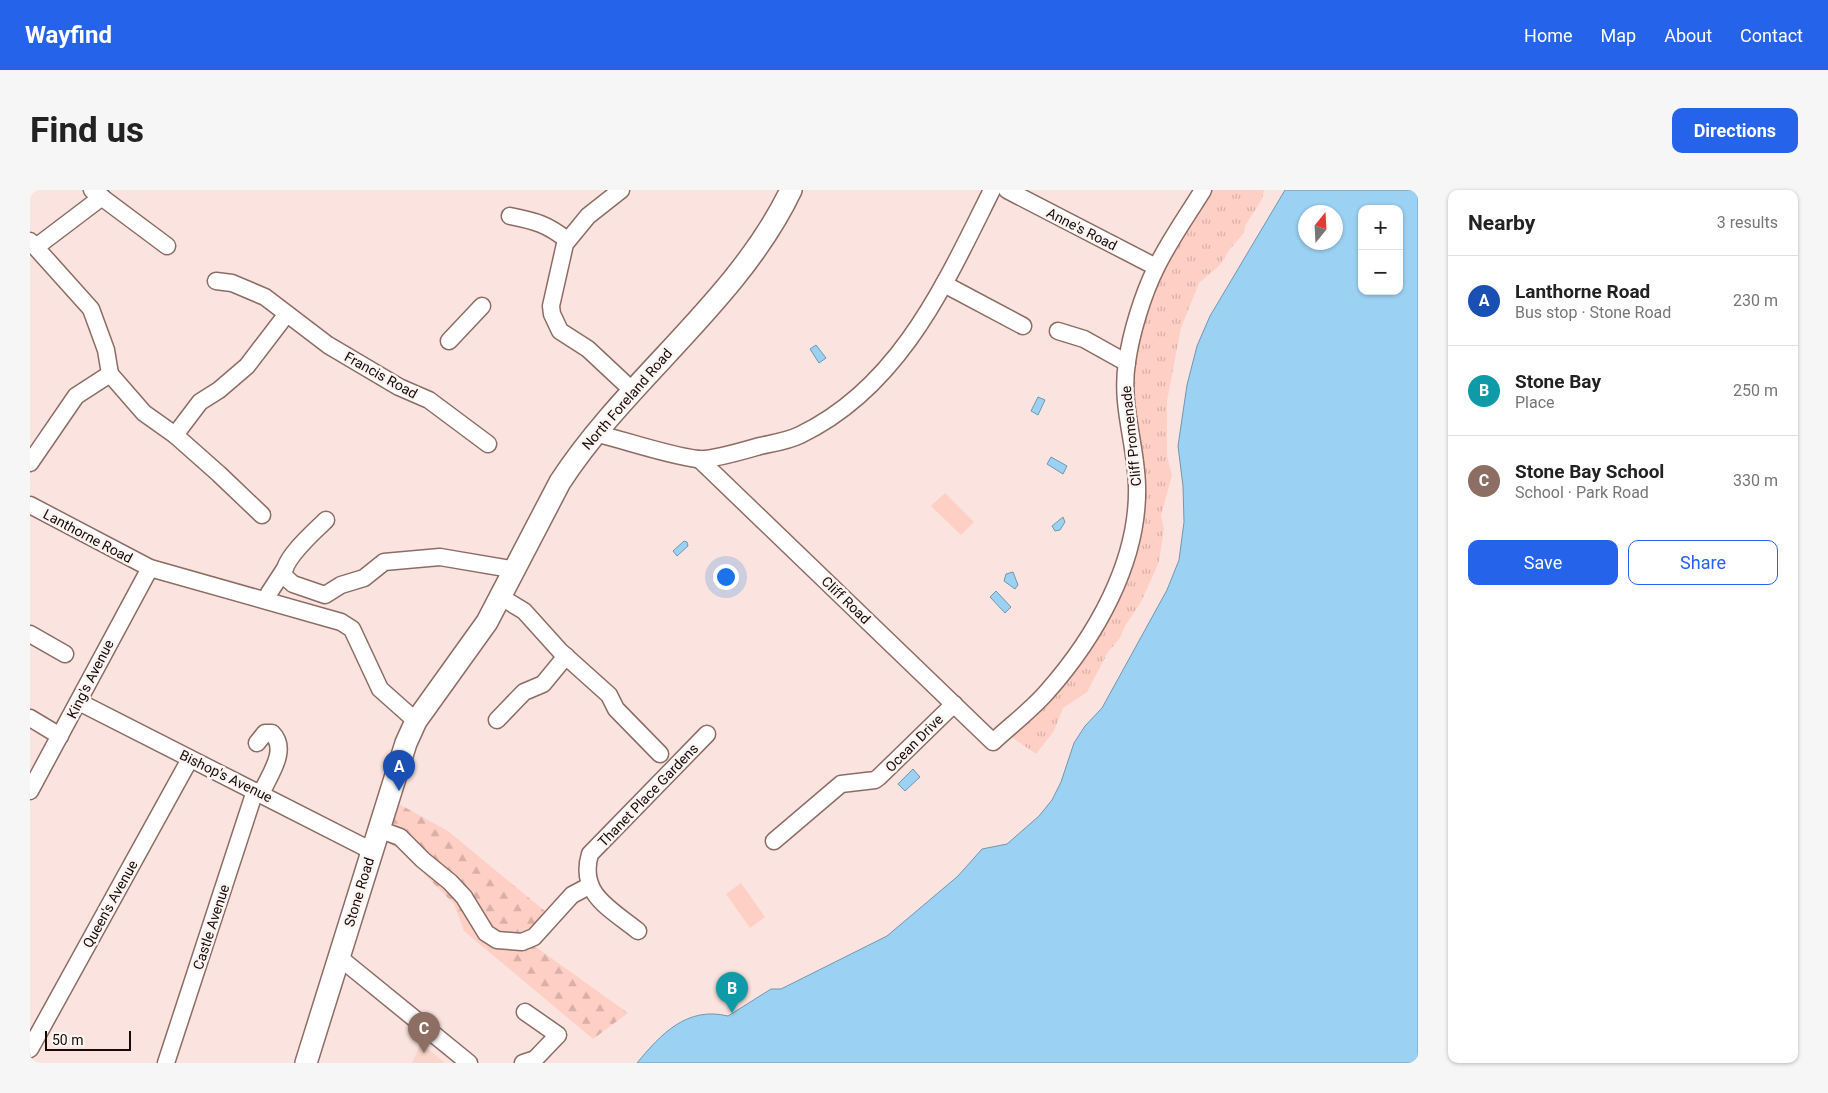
<!DOCTYPE html>
<html lang="en">
<head>
<meta charset="utf-8">
<style>
	:root { --surface:#fff; --page:#f6f6f6; --text:#222; --muted:#767676; --line:#e0e0e0; --accent:#2563eb }
	body { margin:0; font-family:Roboto,sans-serif; background:var(--page); color:var(--text) }
	.controls { position:absolute; right:15px; top:15px; display:grid; overflow:hidden; border-radius:10px; box-shadow:0 1px 4px #0004 }
	.controls button { width:45px; height:45px; display:grid; place-items:center; padding:0; border:0; border-bottom:1px solid var(--line); background:var(--surface); color:var(--text); font:25px sans-serif }
	.compass { position:absolute; left:1268px; top:15px; width:45px; height:45px; border-radius:50%; background:var(--surface); box-shadow:0 1px 4px #0004; rotate:18deg }
	.scale { position:absolute; left:15px; bottom:12px; width:86px; box-sizing:border-box; padding-left:5px; border:2px solid #170b09; border-top:0; font-size:14px; line-height:18px; white-space:nowrap; color:#170b09; -webkit-text-stroke:4px #fdf5f4; paint-order:stroke }
	.you { position:absolute; left:695px; top:386px; width:18px; height:18px; margin:-12px; border:4px solid #fff; border-radius:50%; background:#1a73e8; box-shadow:0 0 0 8px #1a73e833 }
	.badge { display:grid; place-items:center; width:32px; height:32px; border-radius:50%; background:var(--accent); color:#fff; font-size:16px; font-weight:700 }
	.pin { position:absolute; translate:-50% -41px; filter:drop-shadow(0 1px 2px #0008) }
	.pin::after { content:''; position:absolute; top:26px; width:18px; height:15px; background:inherit; clip-path:polygon(0 0,100% 0,50% 100%) }
	.list { margin:0; padding:0; list-style:none }
	h2 { display:flex; justify-content:space-between; align-items:center; height:65px; margin:0; padding:0 20px; font-size:21px }
	h2 small { font-size:16px; font-weight:400; color:var(--muted) }
	.list li { display:grid; grid-template-columns:32px 1fr auto; gap:15px; align-items:center; box-sizing:border-box; height:90px; padding:0 20px; border-top:1px solid var(--line) }
	.list b { display:block; font-size:19px; white-space:nowrap }
	.list p { margin:0; font-size:16px; white-space:nowrap; color:var(--muted) }
	.list em { font-size:16px; font-style:normal; color:var(--muted) }
	.actions { display:flex; gap:10px; padding:15px 20px }
	.actions a { flex:1; padding:11px 0; border:1px solid var(--accent); border-radius:10px; text-align:center; font-size:18px; color:var(--accent) }
	.actions .main { background:var(--accent); color:#fff }
	.map { position:relative; flex:none; width:1388px; height:873px; overflow:hidden; border-radius:10px }
	header { display:flex; align-items:center; gap:30px; box-sizing:border-box; height:70px; padding:0 25px; background:var(--accent); color:#fff }
	header strong { font-size:24px }
	nav { display:flex; gap:28px; margin-inline-start:auto; font-size:18px }
	.intro { display:flex; align-items:center; justify-content:space-between; box-sizing:border-box; height:120px; padding:0 30px }
	h1 { margin:0; font-size:35px }
	.button { padding:12px 22px; border-radius:10px; background:var(--accent); color:#fff; font-size:18px; font-weight:700 }
	main { display:flex; gap:30px; padding:0 30px }
	aside { flex:1; background:var(--surface); border-radius:10px; box-shadow:0 1px 4px #0004 }
	.map>svg:first-child { display:block }
	.built { fill:#fad5cd }
	.grass { fill:url(#grass-tufts) }
	.forest { fill:url(#forest-firs) }
	.pitch { fill:#fecfc5 }
	.water { fill:#9bd1f3; stroke:#7396ad; fill-rule:evenodd }
	.lines { fill:none; stroke-linecap:round; stroke-linejoin:round }
	.minor-casing { stroke:#8d6c65; stroke-width:19 }
	.major-casing { stroke:#8d6c65; stroke-width:24 }
	.minor { stroke:#fff; stroke-width:16 }
	.major { stroke:#fff; stroke-width:21 }
	.labels { text-anchor:middle; dominant-baseline:central; stroke-width:5; stroke-linejoin:round; paint-order:stroke }
	.street-label { font-size:14px; fill:#170b09; stroke:#fdf5f4 }
</style>
</head>
<body>
<header>
<strong>Wayfind</strong>
<nav><a>Home</a><a>Map</a><a>About</a><a>Contact</a></nav>
</header>
<div class="intro"><h1>Find us</h1><a class="button">Directions</a></div>
<main>
<div class="map">
<svg width="1388" height="873" viewBox="0 0 1388 873">
	<defs>
		<pattern id="grass-tufts" width="24" height="20" patternUnits="userSpaceOnUse" patternTransform="scale(1.25)"><rect width="24" height="20" fill="#fecfc5"/><path d="M3 7l-1-3M5 7V3M7 7l1-3M15 17l-1-3M17 17v-4M19 17l1-3" fill="none" stroke="#d9b0a8"/></pattern>
		<pattern id="forest-firs" width="22" height="20" patternUnits="userSpaceOnUse" patternTransform="scale(1.25)"><rect width="22" height="20" fill="#fecfc5"/><path d="M5 1l3.5 6h-7zM16 11l3.5 6h-7z" fill="#d9b0a8"/></pattern>
	</defs>
	<rect width="100%" height="100%" fill="#fbe4df"/>
	<path class="built" d="M 391,853 L 415,873 L 382,873 Z"/>
	<path class="grass" d="M 1178,0 L 1234,0 L 1232,9 L 1215,36 L 1214,43 L 1200,59 L 1190,75 L 1169,93 L 1151,138 L 1137,211 L 1137,266 L 1142,285 L 1131,326 L 1134,339 L 1129,372 L 1111,412 L 1095,436 L 1090,448 L 1078,462 L 1057,502 L 1033,518 L 1024,541 L 1006,564 L 980,546 L 994,531 L 1100,374 L 1098,201 L 1110,136 L 1131,75 Z"/>
	<path class="forest" d="M 367,613 L 418,641 L 522,727 L 503,755 L 598,823 L 563,849 L 434,741 L 424,714 L 399,689 L 377,661 L 354,652 Z"/>
	<g class="pitch">
		<path d="M 915,303 L 944,332 L 931,345 L 901,316 Z"/>
		<path d="M 711,693 L 735,727 L 720,738 L 696,704 Z"/>
	</g>
	<g class="water">
		<path d="M 1255,0 L 1388,0 L 1388,873 L 607,873 C 631,844 657,816 698,826 L 741,799 L 751,799 L 857,746 L 928,686 L 952,659 L 977,654 L 1009,626 L 1022,610 L 1031,592 L 1044,553 L 1055,536 L 1072,518 L 1137,400 L 1149,370 L 1154,332 L 1153,296 L 1148,256 L 1157,195 L 1167,156 L 1180,126 ZM 1332,19 L 1369,19 L 1369,101 L 1332,101 ZM 1276,22 L 1306,22 L 1306,52 L 1276,52 Z"/>
		<path d="M 786,155 L 796,168 L 789,173 L 780,159 Z"/>
		<path d="M 1008,207 L 1015,210 L 1008,225 L 1001,221 Z"/>
		<path d="M 1021,267 L 1037,276 L 1033,284 L 1017,274 Z"/>
		<path d="M 1033,327 L 1035,332 L 1030,340 L 1025,341 L 1022,336 Z"/>
		<path d="M 654,351 L 657,352 L 658,356 L 647,366 L 643,361 Z"/>
		<path d="M 983,382 L 988,395 L 985,399 L 974,391 L 976,384 Z"/>
		<path d="M 966,401 L 981,417 L 975,423 L 960,407 Z"/>
		<path d="M 883,579 L 890,587 L 875,601 L 868,594 Z"/>
	</g>
	<g class="lines">
		<defs>
			<g id="minor">
				<path d="M 62,0 L 137,56"/>
				<path d="M 591,0 L 558,26 L 535,54 L 521,116 L 522,124 L 530,141 L 558,159 L 604,202"/>
				<path d="M 977,0 L 1126,77"/>
				<path d="M 480,26 C 505,31 517,34 537,50"/>
				<path d="M 0,51 L 61,119 L 76,160 L 80,184 L 46,206 L 0,273"/>
				<path d="M 6,57 L 72,7"/>
				<path d="M 186,91 L 202,93 L 235,107 L 298,155 L 369,197 L 399,210 L 458,254"/>
				<path d="M 914,94 L 993,136"/>
				<path d="M 1028,141 L 1054,149 L 1097,173"/>
				<path d="M 419,151 L 452,116"/>
				<path d="M 80,184 L 114,223 L 145,245 L 189,284 L 232,325"/>
				<path d="M 564,243 C 598,251 633,264 667,269 C 680,271 716,260 730,256 C 743,253 758,251 770,245 C 870,197 915,94 962,0"/>
				<path d="M 145,245 L 170,212 L 189,200 L 217,176 L 256,125"/>
				<path d="M 669,269 L 963,552 C 980,536 1000,521 1016,503 C 1065,448 1109,372 1107,296 C 1106,253 1090,216 1097,172 C 1101,143 1113,104 1126,78 C 1139,51 1157,26 1173,0"/>
				<path d="M 0,315 L 120,378 L 311,432 L 322,439 L 350,499 L 386,531"/>
				<path d="M 296,330 C 284,342 252,369 254,386 L 263,394 L 295,405 L 311,395 L 334,388 L 354,372 L 410,367 L 486,380"/>
				<path d="M 471,407 L 494,421 L 531,462 L 579,505 L 586,519 L 630,564"/>
				<path d="M 238,411 L 239,403 L 254,380"/>
				<path d="M 0,444 L 35,464"/>
				<path d="M 49,512 L 342,661"/>
				<path d="M 0,528 L 30,546"/>
				<path d="M 467,530 L 494,502 L 513,494 L 536,466"/>
				<path d="M 227,553 L 235,543 L 242,543 C 259,560 239,585 231,604"/>
				<path d="M 0,601 L 120,378"/>
				<path d="M 348,639 L 370,647 L 393,670 L 420,692 L 434,707 L 456,743 L 467,750 L 492,752 L 504,747 L 542,705 L 559,696"/>
				<path d="M 744,651 L 811,594 L 845,590 L 849,587 L 924,514"/>
				<path d="M 608,741 C 581,719 548,704 560,664 L 677,544"/>
				<path d="M 310,768 L 439,873"/>
				<path d="M 0,859 L 160,569"/>
				<path d="M 136,873 L 225,601"/>
				<path d="M 493,873 L 505,869 L 528,845 L 495,822"/>
			</g>
			<path id="major" d="M 276,873 L 376,553 L 386,531 L 457,432 L 530,292 C 597,189 708,111 761,0"/>
		</defs>
		<use href="#minor" class="minor-casing"/>
		<use href="#major" class="major-casing"/>
		<use href="#minor" class="minor"/>
		<use href="#major" class="major"/>
	</g>
	<g class="labels">
		<g class="street-label">
			<text transform="translate(1052 39) rotate(27)">Anne's Road</text>
			<text transform="translate(351 185) rotate(29)">Francis Road</text>
			<text transform="translate(597 209) rotate(-49)">North Foreland Road</text>
			<text transform="translate(1101 246) rotate(-96)">Cliff Promenade</text>
			<text transform="translate(58 346) rotate(28)">Lanthorne Road</text>
			<text transform="translate(816 410) rotate(44)">Cliff Road</text>
			<text transform="translate(60 489) rotate(-63)">King's Avenue</text>
			<text transform="translate(884 553) rotate(-45)">Ocean Drive</text>
			<text transform="translate(196 586) rotate(26)">Bishop's Avenue</text>
			<text transform="translate(618 605) rotate(-46)">Thanet Place Gardens</text>
			<text transform="translate(329 702) rotate(-73)">Stone Road</text>
			<text transform="translate(80 714) rotate(-61)">Queen's Avenue</text>
			<text transform="translate(181 737) rotate(-72)">Castle Avenue</text>
		</g>
	</g>
</svg>
<div class="controls">
<button>+</button>
<button>−</button>
</div>
<svg class="compass" viewBox="-18 -18 36 36"><path d="M0-13l5 13h-10z" fill="#e53935"/><path d="M0 13l5-13h-10z" fill="#767676"/></svg>
<div class="scale">50 m</div>
<div class="you"></div>
<div class="pin badge" style="left:369px;top:601px;background:#1a4fb4">A</div>
<div class="pin badge" style="left:702px;top:823px;background:#0f9aa8">B</div>
<div class="pin badge" style="left:394px;top:863px;background:#8d6e63">C</div>
</div>
<aside>
<h2>Nearby<small>3 results</small></h2>
<ul class="list">
<li><span class="badge" style="background:#1a4fb4">A</span><div><b>Lanthorne Road</b><p>Bus stop · Stone Road</p></div><em>230 m</em></li>
<li><span class="badge" style="background:#0f9aa8">B</span><div><b>Stone Bay</b><p>Place</p></div><em>250 m</em></li>
<li><span class="badge" style="background:#8d6e63">C</span><div><b>Stone Bay School</b><p>School · Park Road</p></div><em>330 m</em></li>
</ul>
<div class="actions"><a class="main">Save</a><a>Share</a></div>
</aside>
</main>
</body>
</html>
